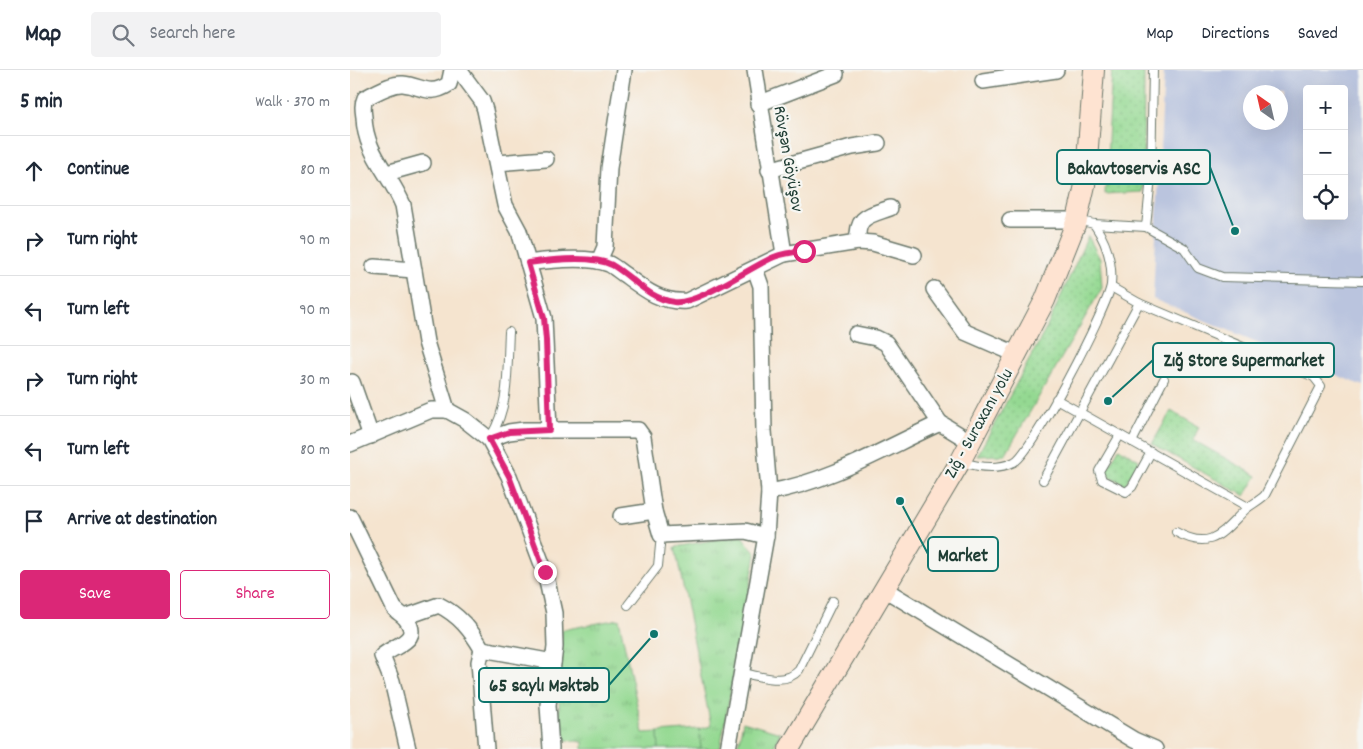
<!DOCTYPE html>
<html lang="en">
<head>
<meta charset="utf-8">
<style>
	:root { --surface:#fff; --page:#f2f2f3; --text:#1f2937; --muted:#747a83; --line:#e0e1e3; --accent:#db2777 }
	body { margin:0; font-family:Dekko,sans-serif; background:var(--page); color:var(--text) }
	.controls { position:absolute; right:15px; top:15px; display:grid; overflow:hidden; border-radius:5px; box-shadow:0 5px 20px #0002 }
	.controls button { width:45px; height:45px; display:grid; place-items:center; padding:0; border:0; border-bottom:1px solid var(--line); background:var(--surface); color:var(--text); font:25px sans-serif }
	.compass { position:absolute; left:893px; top:15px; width:45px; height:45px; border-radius:50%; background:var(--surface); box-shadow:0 5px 20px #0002; rotate:326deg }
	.stop { position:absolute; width:15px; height:15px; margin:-11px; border:4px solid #db2777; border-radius:50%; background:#fff }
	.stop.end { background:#db2777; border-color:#fff; box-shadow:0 1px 5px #0008 }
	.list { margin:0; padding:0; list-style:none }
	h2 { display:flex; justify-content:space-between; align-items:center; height:65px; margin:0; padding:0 20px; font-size:21px }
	h2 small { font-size:16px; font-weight:400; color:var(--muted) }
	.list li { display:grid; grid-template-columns:32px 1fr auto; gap:15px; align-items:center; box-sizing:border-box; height:70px; padding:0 20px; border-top:1px solid var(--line) }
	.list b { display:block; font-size:19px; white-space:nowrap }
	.list em { font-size:16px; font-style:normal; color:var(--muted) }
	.actions { display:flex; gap:10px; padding:15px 20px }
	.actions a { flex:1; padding:11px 0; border:1px solid var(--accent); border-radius:5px; text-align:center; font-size:18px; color:var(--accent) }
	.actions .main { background:var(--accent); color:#fff }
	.icon { flex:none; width:28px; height:28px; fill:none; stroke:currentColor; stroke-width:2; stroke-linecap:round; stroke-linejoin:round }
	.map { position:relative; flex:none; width:1013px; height:679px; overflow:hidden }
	header { display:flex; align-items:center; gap:30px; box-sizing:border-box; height:70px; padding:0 25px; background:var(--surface); border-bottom:1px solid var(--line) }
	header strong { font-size:24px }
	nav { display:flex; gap:28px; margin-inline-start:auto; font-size:18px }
	.search { width:350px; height:45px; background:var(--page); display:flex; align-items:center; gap:12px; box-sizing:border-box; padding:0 18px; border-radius:5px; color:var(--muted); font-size:19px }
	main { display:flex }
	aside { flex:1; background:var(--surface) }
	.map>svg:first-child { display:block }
	.industrial { fill:#bac4de; fill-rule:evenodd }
	.grass { fill:url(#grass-dots); stroke:#5a8b63 }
	.park { fill:url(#park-tufts); stroke:#5a8b63 }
	.garden { fill:#94d992; stroke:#5a8b63 }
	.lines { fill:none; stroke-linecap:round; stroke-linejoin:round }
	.service-casing { stroke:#6a776a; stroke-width:10 }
	.minor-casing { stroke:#6a776a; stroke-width:18 }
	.secondary-casing { stroke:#6a776a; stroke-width:22 }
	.service { stroke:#fff; stroke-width:8 }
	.minor { stroke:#fff; stroke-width:15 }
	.secondary { stroke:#fee3d1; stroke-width:20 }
	.route { stroke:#db2777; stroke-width:6 }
	.labels { text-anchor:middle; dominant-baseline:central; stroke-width:4.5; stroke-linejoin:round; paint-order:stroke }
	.street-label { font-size:18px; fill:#1f3d34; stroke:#f6f6f2 }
	.leader { fill:none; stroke:#0f766e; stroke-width:2 }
	.callout-dot { fill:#0f766e; stroke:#f6f6f2; stroke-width:2 }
	.callout { fill:#f6f6f2; stroke:#0f766e; stroke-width:2 }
	.callout-label { font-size:19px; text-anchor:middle; font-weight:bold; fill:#1f3d34 }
</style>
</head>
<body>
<header>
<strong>Map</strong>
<div class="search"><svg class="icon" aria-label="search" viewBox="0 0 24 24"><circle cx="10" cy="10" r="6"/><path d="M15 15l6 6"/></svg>Search here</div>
<nav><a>Map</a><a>Directions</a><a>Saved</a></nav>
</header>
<main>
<aside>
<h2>5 min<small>Walk · 370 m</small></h2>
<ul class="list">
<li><svg class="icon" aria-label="ahead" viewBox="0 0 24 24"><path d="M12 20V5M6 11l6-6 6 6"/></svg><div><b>Continue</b></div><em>80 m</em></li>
<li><svg class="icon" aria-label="right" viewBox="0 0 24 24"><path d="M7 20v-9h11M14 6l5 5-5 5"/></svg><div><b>Turn right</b></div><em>90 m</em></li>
<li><svg class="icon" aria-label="left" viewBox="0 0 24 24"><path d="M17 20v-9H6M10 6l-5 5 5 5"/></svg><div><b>Turn left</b></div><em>90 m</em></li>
<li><svg class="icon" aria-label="right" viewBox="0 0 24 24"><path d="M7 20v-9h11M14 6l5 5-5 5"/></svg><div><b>Turn right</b></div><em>30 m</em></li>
<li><svg class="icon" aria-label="left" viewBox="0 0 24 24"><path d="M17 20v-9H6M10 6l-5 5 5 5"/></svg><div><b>Turn left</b></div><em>80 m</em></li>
<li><svg class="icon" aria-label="arrive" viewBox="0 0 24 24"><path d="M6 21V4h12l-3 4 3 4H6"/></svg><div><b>Arrive at destination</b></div></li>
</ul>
<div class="actions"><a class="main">Save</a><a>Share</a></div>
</aside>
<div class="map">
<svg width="1013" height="679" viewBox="0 0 1013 679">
	<defs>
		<pattern id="grass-dots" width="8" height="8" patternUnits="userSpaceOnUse" patternTransform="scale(1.25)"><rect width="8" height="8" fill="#94d992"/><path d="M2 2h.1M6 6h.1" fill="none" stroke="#7fbb7e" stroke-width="1.8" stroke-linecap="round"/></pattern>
		<pattern id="park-tufts" width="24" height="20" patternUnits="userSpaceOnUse" patternTransform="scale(1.25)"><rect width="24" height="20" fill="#94d992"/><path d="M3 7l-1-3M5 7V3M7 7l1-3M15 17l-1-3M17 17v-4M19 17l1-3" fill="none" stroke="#7fbb7e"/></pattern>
	</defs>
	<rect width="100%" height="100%" fill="#f6f6f2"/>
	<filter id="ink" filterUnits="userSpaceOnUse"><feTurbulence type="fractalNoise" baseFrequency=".02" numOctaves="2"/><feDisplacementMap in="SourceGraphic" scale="10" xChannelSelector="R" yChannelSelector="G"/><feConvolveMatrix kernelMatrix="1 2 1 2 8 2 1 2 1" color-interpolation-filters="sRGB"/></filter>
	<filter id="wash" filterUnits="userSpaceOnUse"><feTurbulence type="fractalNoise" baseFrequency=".0096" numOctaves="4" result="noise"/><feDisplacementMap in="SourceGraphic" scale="20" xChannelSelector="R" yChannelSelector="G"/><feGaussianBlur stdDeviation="1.12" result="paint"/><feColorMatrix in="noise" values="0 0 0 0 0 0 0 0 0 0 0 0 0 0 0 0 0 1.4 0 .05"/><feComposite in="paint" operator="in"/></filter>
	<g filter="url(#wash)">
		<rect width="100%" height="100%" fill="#f5e4cf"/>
		<path class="industrial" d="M 814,0 L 1013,0 L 1013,316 L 803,229 ZM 957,19 L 994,19 L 994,146 L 957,146 ZM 901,22 L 931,22 L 931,52 L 901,52 Z"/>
		<g class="grass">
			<path d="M 762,0 L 794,0 L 793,122 L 755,124 Z"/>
			<path d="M 738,166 L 750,189 L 752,218 L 655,385 L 627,386 L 696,259 Z"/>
			<path d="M 821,341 L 849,357 L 843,370 L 907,406 L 895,426 L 802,374 Z"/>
			<path d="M 769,378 L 789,390 L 775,415 L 755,403 Z"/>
		</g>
		<g class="park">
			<path d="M 391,465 L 406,484 L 370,679 L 351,679 L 349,659 L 361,656 L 325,477 Z"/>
			<path d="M 269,549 L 293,663 L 308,662 L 309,679 L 233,679 L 233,672 L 208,669 L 212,560 Z"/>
			<path d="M 393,652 L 430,663 L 423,679 L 387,679 Z"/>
		</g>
		<path class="garden" d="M 349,659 L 351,679 L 309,679 L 308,662 Z"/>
	</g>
	<g filter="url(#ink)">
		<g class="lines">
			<defs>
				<g id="service">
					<path d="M 727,150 L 744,154 L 796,157 L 801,107 L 803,0"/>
					<path d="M 796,157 L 834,178 L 848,198 L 872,207 L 1013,211"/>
					<path d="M 789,233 L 964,307 L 971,316 L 915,425 C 909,431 902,434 896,439 C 872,462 862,482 826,462"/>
					<path d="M 706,329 L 898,437"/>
					<path d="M 770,365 L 749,401 L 752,410 L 776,422 L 782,417 L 801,382"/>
					<path d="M 141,366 C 160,335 157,297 159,262"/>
					<path d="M 782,372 L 814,309"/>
					<path d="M 612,392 C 628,397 648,400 664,392 C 681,385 758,237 761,215 C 763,193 757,173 744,154"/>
					<path d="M 693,410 L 789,233 L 761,217"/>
					<path d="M 278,535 L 308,496 L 311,465"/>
					<path d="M 392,603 C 411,606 435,616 449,600 L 483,531"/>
				</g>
				<g id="minor">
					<path d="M 109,0 L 132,31 L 135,40 L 155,135 L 169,161 L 194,248 L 199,360"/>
					<path d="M 405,0 L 434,184"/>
					<path d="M 633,11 L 706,0"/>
					<path d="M 408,34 L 486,4"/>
					<path d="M 147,93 L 196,89"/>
					<path d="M 419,100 L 502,77 L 528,73"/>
					<path d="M 37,103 L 73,93"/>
					<path d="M 660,150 L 727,150"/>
					<path d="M 508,172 C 506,146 518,146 540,138"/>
					<path d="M 249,191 L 255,177 L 259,98 L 274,0"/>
					<path d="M 178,193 C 200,190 238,186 259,194 C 265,197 270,202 275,205 C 295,220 311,233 337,231 L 434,184 L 508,172 L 523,173 L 564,185"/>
					<path d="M 24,197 L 64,200"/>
					<path d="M 584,219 L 615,262 L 668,285"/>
					<path d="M 506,264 L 526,268 L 536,273 L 590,353 L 621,372"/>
					<path d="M 2,312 L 21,366"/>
					<path d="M 97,340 L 76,272 L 53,135 C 39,102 15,83 14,47 C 13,40 12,35 15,28 C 26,23 41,13 53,14 C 72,16 79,27 99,14 L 102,0"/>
					<path d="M 139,369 L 159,362 L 174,360 L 288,360 L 293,367 L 304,441 L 311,465 L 395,461 L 416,466"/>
					<path d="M 0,374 L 81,340 L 97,340 L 115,350 L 139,369 L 159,406 L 195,502 L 204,543 L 205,577 L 198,635 L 201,679"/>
					<path d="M 419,422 C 479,412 535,378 590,353"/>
					<path d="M 271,446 L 304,441"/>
					<path d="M 0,447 L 44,538 C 47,542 53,545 56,549 C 72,571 46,574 32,586 L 42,611 L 58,679"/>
					<path d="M 534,519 L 784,670 L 805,679"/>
					<path d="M 55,547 L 89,535 C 109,545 121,560 132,579 L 129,592 L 136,679"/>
					<path d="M 132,579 L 203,592"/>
					<path d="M 378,679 L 416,466 L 419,422 L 414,361 L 411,216 L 405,199"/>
				</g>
				<path id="secondary" d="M 439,679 L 610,392 L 695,230 L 727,150 L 735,115 L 744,0"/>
			</defs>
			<use href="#service" class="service-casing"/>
			<use href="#minor" class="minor-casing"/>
			<use href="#secondary" class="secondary-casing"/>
			<use href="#service" class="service"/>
			<use href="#minor" class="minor"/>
			<use href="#secondary" class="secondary"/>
		</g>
	</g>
	<g class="lines" filter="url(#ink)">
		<path class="route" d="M 195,502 L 159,406 L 139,369 L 159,362 L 199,360 L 196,270 L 194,248 L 178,193 C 199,190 243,185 262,195 C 283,207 297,228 324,232 C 348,235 400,197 424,187 C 434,183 444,182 454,181"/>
	</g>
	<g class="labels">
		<g class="street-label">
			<text transform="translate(437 89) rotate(80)">Rövşən Göyüşov</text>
			<text transform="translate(630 354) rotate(-61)">Zığ - Suraxanı yolu</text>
		</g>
	</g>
	<path class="leader" d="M885 161L860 97M758 331L803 290M550 431L578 484M304 564L259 615"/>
	<g class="callout-dot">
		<circle cx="885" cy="161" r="5"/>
		<circle cx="758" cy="331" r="5"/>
		<circle cx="550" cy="431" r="5"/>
		<circle cx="304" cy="564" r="5"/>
	</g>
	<g class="callout">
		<rect x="707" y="80" width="153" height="34" rx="5"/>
		<rect x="803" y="273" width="181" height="34" rx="5"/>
		<rect x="578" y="467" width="70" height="34" rx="5"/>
		<rect x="129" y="598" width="130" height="34" rx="5"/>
	</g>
	<g class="callout-label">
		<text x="784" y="104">Bakavtoservis ASC</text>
		<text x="894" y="296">Zığ Store Supermarket</text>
		<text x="613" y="491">Market</text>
		<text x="194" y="621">65 saylı Məktəb</text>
	</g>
</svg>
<div class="controls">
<button>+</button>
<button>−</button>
<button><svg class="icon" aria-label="locate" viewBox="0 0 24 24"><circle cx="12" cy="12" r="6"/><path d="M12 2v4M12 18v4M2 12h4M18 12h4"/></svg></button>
</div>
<svg class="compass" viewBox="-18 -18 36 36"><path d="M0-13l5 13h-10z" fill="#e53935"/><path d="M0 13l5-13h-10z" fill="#747a83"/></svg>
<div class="stop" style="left:454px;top:181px"></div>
<div class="stop end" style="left:195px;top:502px"></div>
</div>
</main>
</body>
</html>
